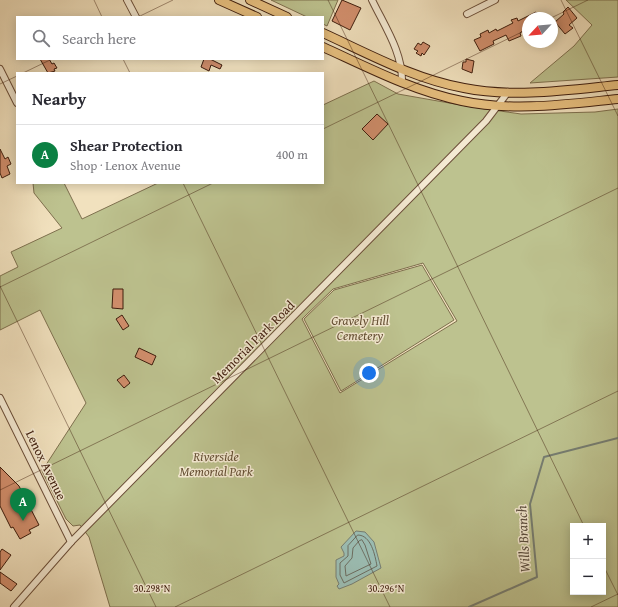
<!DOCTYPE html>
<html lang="en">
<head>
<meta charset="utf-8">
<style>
	:root { --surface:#fff; --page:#f7f7f7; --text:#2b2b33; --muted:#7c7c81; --line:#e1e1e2; --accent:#0b8043 }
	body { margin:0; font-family:"Gentium Book Plus",serif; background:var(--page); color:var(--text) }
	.controls { position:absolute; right:12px; bottom:12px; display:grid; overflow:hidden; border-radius:0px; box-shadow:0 2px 10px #0003 }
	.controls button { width:36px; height:36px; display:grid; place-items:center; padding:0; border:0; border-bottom:1px solid var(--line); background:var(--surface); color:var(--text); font:20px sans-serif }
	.compass { position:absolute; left:522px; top:12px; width:36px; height:36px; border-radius:50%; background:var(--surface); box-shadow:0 2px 10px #0003; rotate:244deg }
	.you { position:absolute; left:369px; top:373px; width:14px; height:14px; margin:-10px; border:3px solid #fff; border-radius:50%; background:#1a73e8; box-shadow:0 0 0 6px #1a73e833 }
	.badge { display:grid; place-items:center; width:26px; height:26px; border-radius:50%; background:var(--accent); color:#fff; font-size:13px; font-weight:700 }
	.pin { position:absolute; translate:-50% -33px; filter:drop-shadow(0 1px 2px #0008) }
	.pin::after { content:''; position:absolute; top:21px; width:14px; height:12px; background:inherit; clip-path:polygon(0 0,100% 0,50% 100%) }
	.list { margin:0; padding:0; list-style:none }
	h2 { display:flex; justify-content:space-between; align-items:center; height:52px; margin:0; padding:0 16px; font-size:17px }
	h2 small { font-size:13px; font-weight:400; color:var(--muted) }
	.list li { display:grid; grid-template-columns:26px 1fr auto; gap:12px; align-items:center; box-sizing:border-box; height:60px; padding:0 16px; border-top:1px solid var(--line) }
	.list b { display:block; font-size:15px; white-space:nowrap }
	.list p { margin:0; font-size:13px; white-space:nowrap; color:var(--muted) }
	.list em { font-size:13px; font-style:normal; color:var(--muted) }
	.icon { flex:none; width:22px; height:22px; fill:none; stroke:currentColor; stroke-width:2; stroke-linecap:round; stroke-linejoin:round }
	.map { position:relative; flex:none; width:618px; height:607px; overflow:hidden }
	.search { position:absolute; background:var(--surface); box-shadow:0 2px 10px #0003; left:16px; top:16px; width:308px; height:44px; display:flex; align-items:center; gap:10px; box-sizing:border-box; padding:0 14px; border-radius:0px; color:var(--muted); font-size:15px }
	.panel { position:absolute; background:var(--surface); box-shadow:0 2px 10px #0003; left:16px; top:72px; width:308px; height:112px; border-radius:0px }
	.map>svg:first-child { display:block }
	.green { fill:#bdc28f; stroke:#7e704e; fill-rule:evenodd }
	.water { fill:#9bbdb3; stroke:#767d71 }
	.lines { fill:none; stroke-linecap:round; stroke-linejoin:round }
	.shore { stroke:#6c6d60; stroke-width:1 }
	.stream { stroke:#767d71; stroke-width:2 }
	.building { fill:#d28f6d; stroke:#3e1d0d }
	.minor-casing { stroke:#6b4e39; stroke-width:8 }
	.major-casing { stroke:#3e1d0d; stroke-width:10 }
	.minor { stroke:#f6ecd5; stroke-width:6 }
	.major { stroke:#e8c07f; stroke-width:8 }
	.ticks { fill:none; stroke:#3e1d0d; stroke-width:1; stroke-opacity:0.45 }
	.labels { text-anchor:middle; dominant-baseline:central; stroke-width:3; stroke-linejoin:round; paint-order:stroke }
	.park-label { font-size:13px; font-style:italic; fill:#644f34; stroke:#f6ecd5 }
	.street-label { font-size:13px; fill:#3e1d0d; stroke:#f6ecd5 }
	.water-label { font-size:14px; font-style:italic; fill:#5a4d3f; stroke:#f6ecd5 }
	.ticks-label { font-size:10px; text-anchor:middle; fill:#3e1d0d; stroke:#f6ecd5; stroke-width:3; stroke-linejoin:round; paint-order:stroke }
</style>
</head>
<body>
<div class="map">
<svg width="618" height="607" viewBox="0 0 618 607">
	<rect width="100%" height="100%" fill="#f1e1be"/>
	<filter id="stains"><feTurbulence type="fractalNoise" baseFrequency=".005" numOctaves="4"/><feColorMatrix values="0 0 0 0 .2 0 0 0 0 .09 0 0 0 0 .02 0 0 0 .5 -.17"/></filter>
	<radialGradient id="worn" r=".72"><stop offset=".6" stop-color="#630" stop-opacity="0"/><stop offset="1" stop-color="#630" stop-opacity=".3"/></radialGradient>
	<g class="green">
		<path d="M 271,0 L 338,0 L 327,26 L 323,24 L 323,17 L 307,17 Z"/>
		<path d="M 566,0 L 618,0 L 618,77 L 530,83 L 574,46 L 592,25 Z"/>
		<path d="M 374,81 L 398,94 L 472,107 L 521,114 L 595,112 L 618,109 L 618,607 L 110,607 L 89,537 L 80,525 L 73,526 L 66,519 L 42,471 L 86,403 L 40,310 L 0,330 L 0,276 L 18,267 L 11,252 L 62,228 L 34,193 L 33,183 L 64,183 L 82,219 L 158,183 L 323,183 L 323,105 ZM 423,263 L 457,321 L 340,393 L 302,319 L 333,289 ZM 573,526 L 603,526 L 603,592 L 573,592 Z"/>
		<path d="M 422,265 L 454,320 L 341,391 L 304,319 L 334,290 Z"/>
	</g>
	<path class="water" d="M 356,531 L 365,532 L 374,542 L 381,568 L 352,584 L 339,589 L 337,586 L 339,584 L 336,577 L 336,560 L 344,556 L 344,553 L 341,547 Z"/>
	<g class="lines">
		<g class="shore">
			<path d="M 358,535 C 371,535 375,555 377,566 L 344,583 L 340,575 L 340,563 L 348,556 L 348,546 Z"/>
			<path d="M 362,540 L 365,545 L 371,564 L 346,576 L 345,566 L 352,558 L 353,548 L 359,541 Z"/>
		</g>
		<path class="stream" d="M 469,607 L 537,577 L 530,504 L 544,457 L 618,438"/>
	</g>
	<g class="building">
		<path d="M 342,0 L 361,8 L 350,30 L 332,21 Z"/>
		<path d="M 568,7 L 577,18 L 569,25 L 573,28 L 565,34 L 555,22 L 564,14 L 563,12 Z"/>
		<path d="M 536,12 L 539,18 L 528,18 L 528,27 L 520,33 L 521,36 L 509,41 L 506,35 L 493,41 L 494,44 L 480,51 L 474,40 L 481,37 L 480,34 L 488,30 L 489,33 L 496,29 L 497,31 L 513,23 L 511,20 L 517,18 L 518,21 Z"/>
		<path d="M 423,42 L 430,46 L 424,55 L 422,53 L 421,56 L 416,53 L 418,51 L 414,49 L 418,43 L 421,45 Z"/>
		<path d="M 40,59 L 49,59 L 52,64 L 54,63 L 57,68 L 54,69 L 55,71 L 48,73 Z"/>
		<path d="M 204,59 L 210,59 L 222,65 L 220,69 L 211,65 L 209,71 L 201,67 Z"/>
		<path d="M 466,59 L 474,61 L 472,73 L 462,69 L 463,62 L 466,62 Z"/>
		<path d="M 377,114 L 388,124 L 373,140 L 362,129 Z"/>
		<path d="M 0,149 L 5,159 L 8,157 L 11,164 L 7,166 L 10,174 L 2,178 L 0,173 Z"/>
		<path d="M 113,289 L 123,289 L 123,309 L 112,308 Z"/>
		<path d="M 122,315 L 129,326 L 123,330 L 116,319 Z"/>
		<path d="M 139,348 L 156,356 L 152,365 L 135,357 Z"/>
		<path d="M 124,375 L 130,383 L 124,388 L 117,380 Z"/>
		<path d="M 0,467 L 19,486 L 39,525 L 29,530 L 31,533 L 20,539 L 13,527 L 11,528 L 0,506 Z"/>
		<path d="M 2,549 L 11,555 L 0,570 L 0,552 Z"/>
		<path d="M 0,572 L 17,584 L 11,591 L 0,583 Z"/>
	</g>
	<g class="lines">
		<defs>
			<g id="minor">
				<path d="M 127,0 L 136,17"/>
				<path d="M 372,0 C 385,27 403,53 402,83"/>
				<path d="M 467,14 L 495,0"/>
				<path d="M 0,69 L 17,103"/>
				<path d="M 0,398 L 71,542"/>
				<path d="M 14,607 L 71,542 L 486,121 L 508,92"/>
			</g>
			<g id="major">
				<path d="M 219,0 L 257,17"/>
				<path d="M 250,0 L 287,17"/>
				<path d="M 323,33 C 369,54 414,79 464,88 C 514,98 568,90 618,85"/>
				<path d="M 323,47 C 369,68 413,91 462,101 C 513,112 568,104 618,99"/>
			</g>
		</defs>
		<use href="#minor" class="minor-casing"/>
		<use href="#major" class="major-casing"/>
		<use href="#minor" class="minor"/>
		<use href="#major" class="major"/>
	</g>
	<path class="ticks" d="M 94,0 L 102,17M 328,0 L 584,526M 561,0 L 618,116M 138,17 L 173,0M 551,18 L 588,0M 123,59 L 130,73M 23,73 L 52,59M 0,84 L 17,76M 323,129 L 528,29M 183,183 L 390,607M 0,286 L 156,607M 0,287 L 213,183M 0,490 L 618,188M 603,565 L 618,595M 175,607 L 618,391M 591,607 L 618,594"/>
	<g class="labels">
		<g class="park-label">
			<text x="360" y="320">Gravely Hill<tspan x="360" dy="15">Cemetery</tspan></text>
			<text x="216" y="456">Riverside<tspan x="216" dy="15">Memorial Park</tspan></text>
		</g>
		<g class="street-label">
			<text transform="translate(253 342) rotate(-45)">Memorial Park Road</text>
			<text transform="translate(46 465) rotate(64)">Lenox Avenue</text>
		</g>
		<g class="water-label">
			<text transform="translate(523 539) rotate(-93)">Wills Branch</text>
		</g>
	</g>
	<g class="ticks-label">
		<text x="152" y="592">30.298°N</text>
		<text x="386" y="592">30.296°N</text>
	</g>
	<rect width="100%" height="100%" filter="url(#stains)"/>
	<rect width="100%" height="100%" fill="url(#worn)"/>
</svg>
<div class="controls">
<button>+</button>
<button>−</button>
</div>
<svg class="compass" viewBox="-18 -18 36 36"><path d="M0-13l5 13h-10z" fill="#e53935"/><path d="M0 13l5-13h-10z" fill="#7c7c81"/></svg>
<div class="you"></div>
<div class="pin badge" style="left:23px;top:521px">A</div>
<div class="search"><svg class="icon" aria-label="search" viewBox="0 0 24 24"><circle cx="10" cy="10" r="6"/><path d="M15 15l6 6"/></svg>Search here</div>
<section class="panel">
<h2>Nearby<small></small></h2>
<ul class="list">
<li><span class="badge">A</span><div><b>Shear Protection</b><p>Shop · Lenox Avenue</p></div><em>400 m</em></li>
</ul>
</section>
</div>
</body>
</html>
